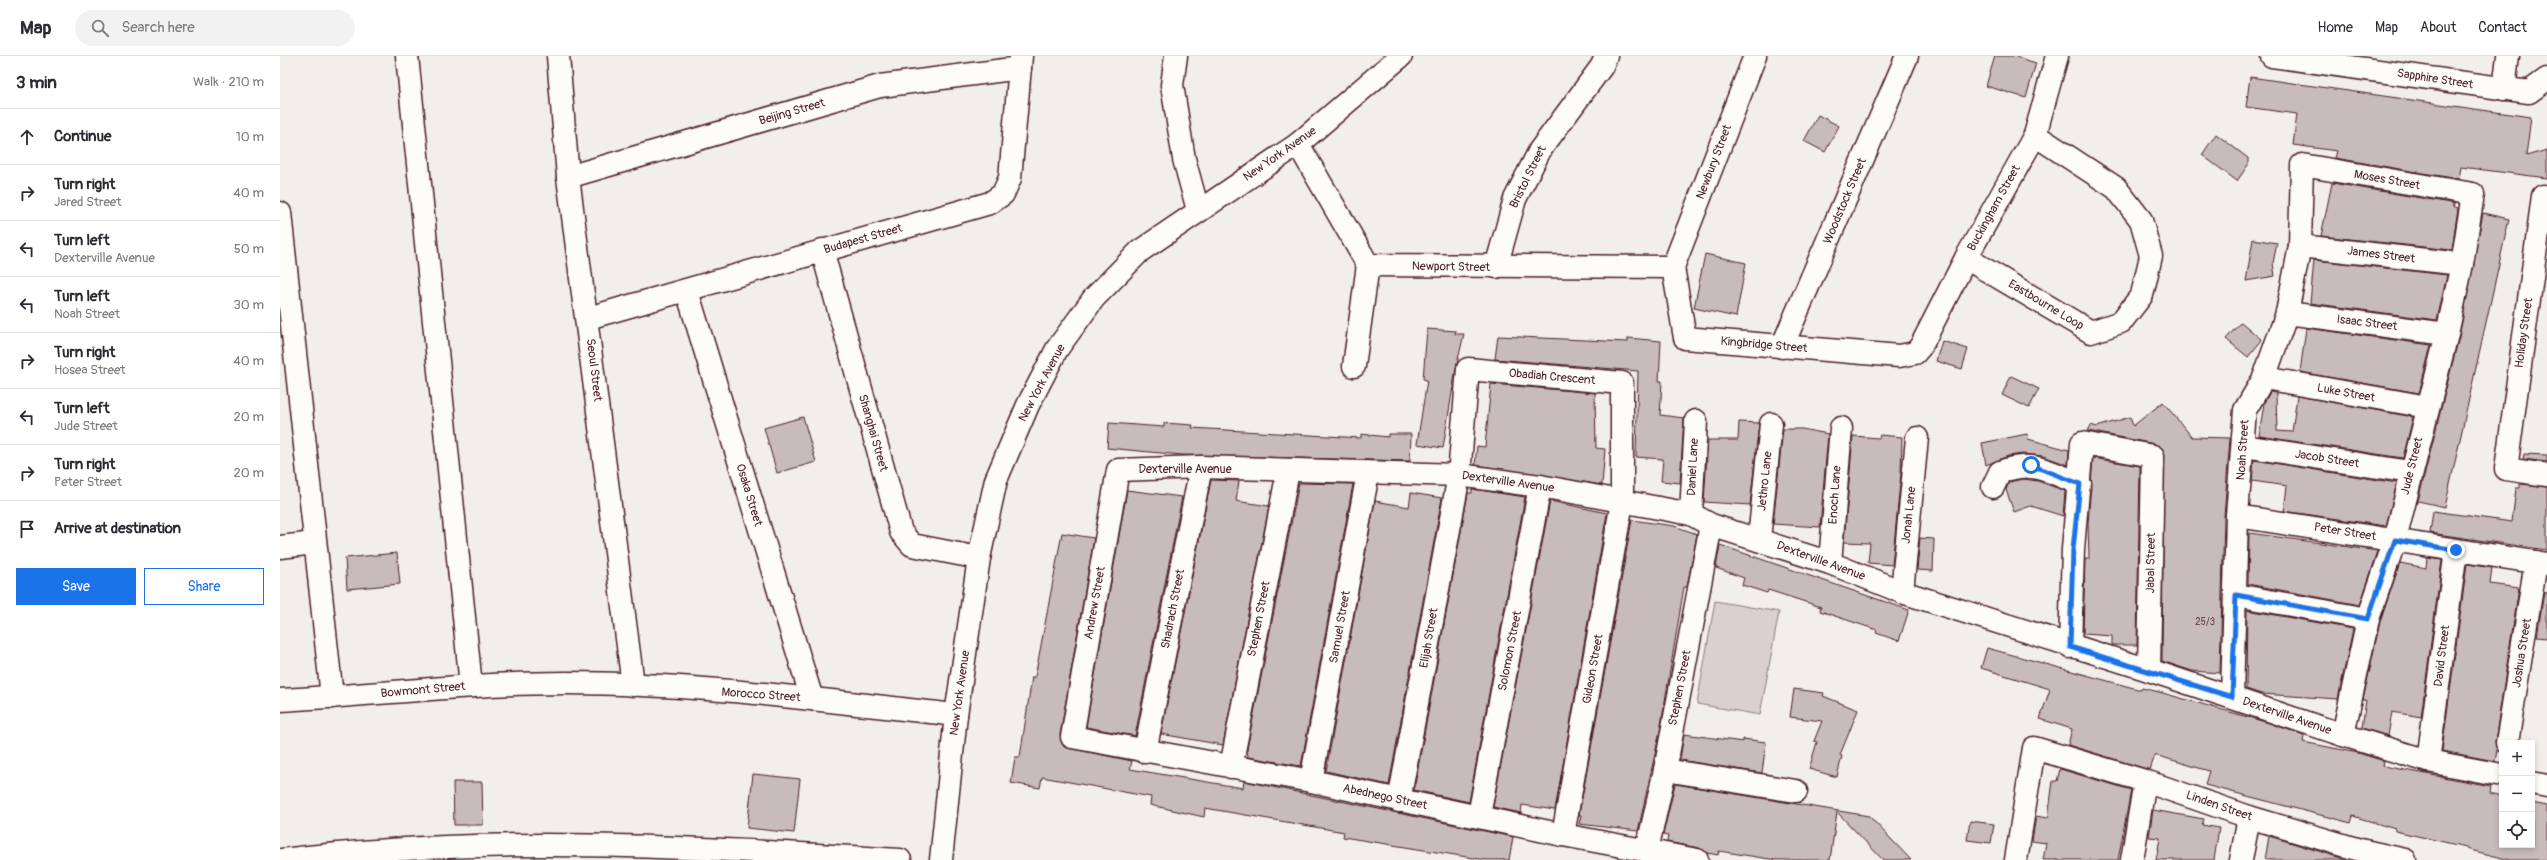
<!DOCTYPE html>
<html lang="en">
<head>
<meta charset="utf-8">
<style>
	:root { --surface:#fff; --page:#f2f2f3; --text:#2b2b33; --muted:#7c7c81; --line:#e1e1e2; --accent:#1a73e8 }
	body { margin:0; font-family:Pangolin,sans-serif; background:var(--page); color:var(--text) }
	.controls { position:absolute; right:12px; bottom:12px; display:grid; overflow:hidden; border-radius:0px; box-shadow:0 2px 6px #0003 }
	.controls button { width:36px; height:36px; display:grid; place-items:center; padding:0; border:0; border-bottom:1px solid var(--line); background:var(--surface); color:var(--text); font:20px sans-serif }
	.stop { position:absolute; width:12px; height:12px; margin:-9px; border:3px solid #1a73e8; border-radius:50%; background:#fff }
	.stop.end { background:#1a73e8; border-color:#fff; box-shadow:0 1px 4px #0008 }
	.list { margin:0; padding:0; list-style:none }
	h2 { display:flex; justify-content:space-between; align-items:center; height:52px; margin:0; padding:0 16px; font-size:17px }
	h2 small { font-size:13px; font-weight:400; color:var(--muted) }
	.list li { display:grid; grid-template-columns:26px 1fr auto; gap:12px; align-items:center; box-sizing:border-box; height:56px; padding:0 16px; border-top:1px solid var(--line) }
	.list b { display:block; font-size:15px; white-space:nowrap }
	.list p { margin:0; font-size:13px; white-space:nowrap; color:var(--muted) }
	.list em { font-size:13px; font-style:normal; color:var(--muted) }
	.actions { display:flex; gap:8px; padding:12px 16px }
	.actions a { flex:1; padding:9px 0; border:1px solid var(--accent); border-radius:0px; text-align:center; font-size:14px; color:var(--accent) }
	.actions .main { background:var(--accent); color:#fff }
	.icon { flex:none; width:22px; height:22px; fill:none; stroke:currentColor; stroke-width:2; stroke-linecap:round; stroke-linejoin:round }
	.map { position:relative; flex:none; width:2267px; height:804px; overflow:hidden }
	header { display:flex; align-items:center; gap:24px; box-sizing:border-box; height:56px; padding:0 20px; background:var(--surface); border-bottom:1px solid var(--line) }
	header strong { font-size:19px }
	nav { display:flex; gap:22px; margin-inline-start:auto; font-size:14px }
	.search { width:280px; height:36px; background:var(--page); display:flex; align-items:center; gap:10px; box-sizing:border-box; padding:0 14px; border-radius:22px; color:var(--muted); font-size:15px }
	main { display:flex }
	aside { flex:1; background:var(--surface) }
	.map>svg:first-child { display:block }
	.green { fill:#d9d0cf; stroke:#92787d }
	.building { fill:#c8bbbb; stroke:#4a1f2b }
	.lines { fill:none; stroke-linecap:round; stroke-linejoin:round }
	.minor-casing { stroke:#4a1f2b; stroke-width:25 }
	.minor { stroke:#fdfcf7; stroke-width:22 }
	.route { stroke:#1a73e8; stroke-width:5 }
	.labels { text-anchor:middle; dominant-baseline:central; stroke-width:3.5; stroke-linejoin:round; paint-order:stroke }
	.number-label { font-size:10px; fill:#6a464f }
	.street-label { font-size:12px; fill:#4a1f2b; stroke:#fdfcf7 }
</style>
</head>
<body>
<header>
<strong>Map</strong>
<div class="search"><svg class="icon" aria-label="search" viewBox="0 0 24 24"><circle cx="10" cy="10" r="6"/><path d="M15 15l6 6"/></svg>Search here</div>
<nav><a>Home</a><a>Map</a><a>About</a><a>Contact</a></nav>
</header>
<main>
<aside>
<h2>3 min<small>Walk · 210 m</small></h2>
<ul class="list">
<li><svg class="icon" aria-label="ahead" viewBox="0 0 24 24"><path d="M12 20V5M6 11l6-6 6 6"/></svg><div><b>Continue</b></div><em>10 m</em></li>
<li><svg class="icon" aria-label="right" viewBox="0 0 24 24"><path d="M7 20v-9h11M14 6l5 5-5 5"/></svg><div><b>Turn right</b><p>Jared Street</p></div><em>40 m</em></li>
<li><svg class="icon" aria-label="left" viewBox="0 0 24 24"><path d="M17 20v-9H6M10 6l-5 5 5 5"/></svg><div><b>Turn left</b><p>Dexterville Avenue</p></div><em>50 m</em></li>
<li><svg class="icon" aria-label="left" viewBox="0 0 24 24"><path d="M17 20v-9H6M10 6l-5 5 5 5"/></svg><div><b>Turn left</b><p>Noah Street</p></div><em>30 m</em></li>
<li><svg class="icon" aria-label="right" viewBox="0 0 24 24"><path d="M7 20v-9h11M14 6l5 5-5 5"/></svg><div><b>Turn right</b><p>Hosea Street</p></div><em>40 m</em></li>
<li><svg class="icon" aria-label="left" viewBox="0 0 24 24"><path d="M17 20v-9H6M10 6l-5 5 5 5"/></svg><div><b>Turn left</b><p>Jude Street</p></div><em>20 m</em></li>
<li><svg class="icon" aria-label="right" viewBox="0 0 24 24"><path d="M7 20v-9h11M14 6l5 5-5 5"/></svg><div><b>Turn right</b><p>Peter Street</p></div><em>20 m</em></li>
<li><svg class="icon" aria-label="arrive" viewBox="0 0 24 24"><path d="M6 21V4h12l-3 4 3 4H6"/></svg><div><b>Arrive at destination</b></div></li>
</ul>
<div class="actions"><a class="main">Save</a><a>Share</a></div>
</aside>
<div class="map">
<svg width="2267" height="804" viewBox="0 0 2267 804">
	<rect width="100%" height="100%" fill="#f2efeb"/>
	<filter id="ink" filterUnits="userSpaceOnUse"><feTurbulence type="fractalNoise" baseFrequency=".025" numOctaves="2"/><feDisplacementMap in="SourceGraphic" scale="8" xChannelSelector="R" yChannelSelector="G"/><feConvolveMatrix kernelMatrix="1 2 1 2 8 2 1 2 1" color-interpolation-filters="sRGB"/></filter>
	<g filter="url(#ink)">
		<path class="green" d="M 1435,545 L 1499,556 L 1480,659 L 1417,648 Z"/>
		<g class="building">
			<path d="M 1715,0 L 1733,0 L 1756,7 L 1746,42 L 1706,30 Z"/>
			<path d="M 1970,21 L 2251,61 L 2246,100 L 2267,94 L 2267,122 L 2181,111 L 2179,123 L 2055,102 L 2057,95 L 2013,89 L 2017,58 L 1966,51 Z"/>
			<path d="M 1538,59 L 1559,70 L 1545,96 L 1524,85 Z"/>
			<path d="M 1936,78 L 1968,102 L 1968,109 L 1957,125 L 1922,99 Z"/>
			<path d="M 2052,127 L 2176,148 L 2172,150 L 2178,152 L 2172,194 L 2041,180 Z"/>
			<path d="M 2203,157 L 2229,163 L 2165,451 L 2138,445 L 2179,281 Z"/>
			<path d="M 1973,183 L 1997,187 L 1993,207 L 1995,220 L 1966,225 Z"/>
			<path d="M 1425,198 L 1466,207 L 1456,261 L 1414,252 Z"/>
			<path d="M 2034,204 L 2167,219 L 2157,264 L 2030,247 Z"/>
			<path d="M 1961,266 L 1982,284 L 1968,301 L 1946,283 Z"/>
			<path d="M 2026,272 L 2151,289 L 2139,337 L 2020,316 Z"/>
			<path d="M 1147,273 L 1176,275 L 1175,278 L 1184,278 L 1176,312 L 1163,392 L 1137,388 L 1147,324 L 1143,323 Z"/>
			<path d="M 1218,280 L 1348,286 L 1348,282 L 1381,285 L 1379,325 L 1382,325 L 1380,359 L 1404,362 L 1400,427 L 1381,425 L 1383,403 L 1356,401 L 1358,315 L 1215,303 Z"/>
			<path d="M 1662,285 L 1688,293 L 1682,313 L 1656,305 Z"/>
			<path d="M 1731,320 L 1759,333 L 1749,352 L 1722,339 Z"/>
			<path d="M 1211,328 L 1315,337 L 1316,392 L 1325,393 L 1322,429 L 1195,409 L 1197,390 L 1205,391 Z"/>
			<path d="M 1990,336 L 1996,337 L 1997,375 L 2012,376 L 2017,340 L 2133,361 L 2123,402 L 1979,380 L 1984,347 Z"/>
			<path d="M 1883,346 L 1912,381 L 1950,382 L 1944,460 L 1940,617 L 1912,615 L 1882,605 L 1884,394 L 1875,388 L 1808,375 L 1811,369 L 1817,371 L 1850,361 L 1853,370 Z"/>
			<path d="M 523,361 L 536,406 L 497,417 L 484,372 Z"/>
			<path d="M 1459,366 L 1479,367 L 1470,449 L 1424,446 L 1428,384 L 1458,384 Z"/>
			<path d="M 829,367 L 884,371 L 884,367 L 913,369 L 912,372 L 1081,382 L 1081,378 L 1108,381 L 1108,378 L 1131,378 L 1130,405 L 902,399 L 827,392 Z"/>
			<path d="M 1503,373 L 1522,373 L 1548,378 L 1540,471 L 1493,468 Z"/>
			<path d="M 1747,378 L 1748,383 L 1789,394 L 1788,409 L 1763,400 L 1742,398 L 1728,400 L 1706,409 L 1702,387 Z"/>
			<path d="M 1600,379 L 1622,381 L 1621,417 L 1612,509 L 1588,507 L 1590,487 L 1564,486 L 1573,380 L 1599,382 Z"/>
			<path d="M 2244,398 L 2267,399 L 2267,406 L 2243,403 Z"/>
			<path d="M 1813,402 L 1860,410 L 1857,589 L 1832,589 L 1832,580 L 1803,578 L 1805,503 L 1809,503 L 1808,467 Z"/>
			<path d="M 1974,404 L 2117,427 L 2106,470 L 2004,455 L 2007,430 L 1972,425 Z"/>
			<path d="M 1743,423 L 1758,425 L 1785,435 L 1783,460 L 1751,450 L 1734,456 L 1726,434 L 1729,426 Z"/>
			<path d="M 931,424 L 959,425 L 956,445 L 989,450 L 943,689 L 881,678 Z"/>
			<path d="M 1019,427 L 1073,428 L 1021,710 L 968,701 L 967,693 Z"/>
			<path d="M 2240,428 L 2267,431 L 2267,494 L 2150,477 L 2153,455 L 2232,466 L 2236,432 L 2240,432 Z"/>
			<path d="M 1192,433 L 1245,441 L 1189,746 L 1134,734 L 1188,437 L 1192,437 Z"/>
			<path d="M 847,434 L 902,441 L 855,680 L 806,671 Z"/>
			<path d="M 1131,437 L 1162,442 L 1109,729 L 1046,715 L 1095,445 L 1129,451 Z"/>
			<path d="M 1270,445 L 1327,457 L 1275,754 L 1242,749 L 1241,757 L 1213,751 Z"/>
			<path d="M 1352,464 L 1394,470 L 1417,478 L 1407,531 L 1404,531 L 1380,675 L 1358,775 L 1299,768 L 1301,759 L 1299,759 Z"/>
			<path d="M 782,477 L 814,482 L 780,679 L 784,691 L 852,705 L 850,713 L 963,732 L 964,725 L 1233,781 L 1229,804 L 1206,804 L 1063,781 L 1064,776 L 925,752 L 924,761 L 870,749 L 871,741 L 762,721 L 760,732 L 731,727 L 735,701 L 740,701 L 752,621 L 755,621 Z"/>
			<path d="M 1969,477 L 2098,495 L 2080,549 L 1968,528 Z"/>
			<path d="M 1640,482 L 1654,483 L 1653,515 L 1637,514 Z"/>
			<path d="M 1440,489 L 1629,554 L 1619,585 L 1596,577 L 1597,574 L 1540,555 L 1541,551 L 1488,534 L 1487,537 L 1462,529 L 1464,522 L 1436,512 Z"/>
			<path d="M 117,497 L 120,528 L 67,533 L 65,502 Z"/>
			<path d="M 2147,502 L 2162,504 L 2141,661 L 2112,656 L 2108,680 L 2082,672 L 2086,644 L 2083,644 L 2100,566 L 2120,507 L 2146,512 Z"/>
			<path d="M 2187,508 L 2212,512 L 2210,528 L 2239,532 L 2215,685 L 2217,694 L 2215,705 L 2162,695 Z"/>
			<path d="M 2264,536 L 2267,537 L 2267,582 L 2257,581 Z"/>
			<path d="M 1967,554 L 2073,573 L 2058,643 L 1981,638 L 1966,633 Z"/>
			<path d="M 1707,592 L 1861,634 L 1862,632 L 1879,636 L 1989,667 L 2024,679 L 2023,686 L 2078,697 L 2104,705 L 2103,710 L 2211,730 L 2210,737 L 2222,740 L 2222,789 L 2252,789 L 2252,747 L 2267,750 L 2267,804 L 2231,804 L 2186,793 L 2186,791 L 2115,775 L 2115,773 L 2073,760 L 2071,767 L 1925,729 L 1929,715 L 1875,699 L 1870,714 L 1788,689 L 1792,673 L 1760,663 L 1770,633 L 1701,612 Z"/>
			<path d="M 1514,633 L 1544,637 L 1543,640 L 1578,654 L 1560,699 L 1562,700 L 1557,721 L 1529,713 L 1537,686 L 1534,685 L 1542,665 L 1510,661 Z"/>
			<path d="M 1404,678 L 1463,686 L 1463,683 L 1486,686 L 1482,717 L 1400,704 Z"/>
			<path d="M 1780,713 L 1851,734 L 1838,804 L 1763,804 L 1766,787 L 1752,785 L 1756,760 L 1768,762 L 1773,725 L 1777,725 Z"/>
			<path d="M 473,718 L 520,723 L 514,777 L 467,772 Z"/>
			<path d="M 173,726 L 202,726 L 203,769 L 174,769 Z"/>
			<path d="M 1395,728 L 1589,760 L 1631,804 L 1603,804 L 1557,756 L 1550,804 L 1496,804 L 1439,795 L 1438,799 L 1427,797 L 1419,792 L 1387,786 L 1388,780 L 1383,779 Z"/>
			<path d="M 1873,754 L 1924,763 L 1922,769 L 1939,772 L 1934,804 L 1876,804 L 1880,782 L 1869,781 Z"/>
			<path d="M 1690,765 L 1714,768 L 1711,787 L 1687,784 Z"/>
			<path d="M 1989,780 L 2068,804 L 1985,804 Z"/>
		</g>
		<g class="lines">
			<defs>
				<g id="minor">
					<path d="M 127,0 L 191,630"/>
					<path d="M 278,0 L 288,121 L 353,629"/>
					<path d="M 896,0 L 892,29 L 904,103 L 918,154"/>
					<path d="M 1992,0 L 2249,36 L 2267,23"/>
					<path d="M 2224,33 L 2228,0"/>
					<path d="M 1018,88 L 1088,209 L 1393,211"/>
					<path d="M 288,121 L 600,30 L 740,12"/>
					<path d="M 2263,140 L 2226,413 L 2267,419"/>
					<path d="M 0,157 L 52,641"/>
					<path d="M 2020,190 L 2182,208"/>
					<path d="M 542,194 L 621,476 L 632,489 L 699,502"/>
					<path d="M 1686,202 L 1811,276 L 1841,266 L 1862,239 L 1871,200 L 1861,164 L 1836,132 L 1755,79"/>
					<path d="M 1216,211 L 1235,143 L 1260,94 L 1322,10 L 1326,0"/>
					<path d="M 1393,211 L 1405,282 L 1619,300 L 1635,297 L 1641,290 L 1686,202 L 1755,79 L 1777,0"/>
					<path d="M 1393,211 L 1475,0"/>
					<path d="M 407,235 L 532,643"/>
					<path d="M 2007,257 L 2167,278"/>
					<path d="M 308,262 L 710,147 L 723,138 L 730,122 L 741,0"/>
					<path d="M 1502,291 L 1627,0"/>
					<path d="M 1074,310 L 1088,209"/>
					<path d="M 1984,322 L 2148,351"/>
					<path d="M 1964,390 L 2130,416"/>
					<path d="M 1713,431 L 1720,416 C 1752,403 1770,416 1800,428"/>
					<path d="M 1411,458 L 1416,365"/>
					<path d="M 1957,460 L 2267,508"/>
					<path d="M 1479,483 L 1491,368"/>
					<path d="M 0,491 L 35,487"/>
					<path d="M 1550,507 L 1561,372"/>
					<path d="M 1622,536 L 1637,382"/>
					<path d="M 1956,539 L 2088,563"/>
					<path d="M 1790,591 L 1793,493 L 1802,387 L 1873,400 L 1869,614"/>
					<path d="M 1952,641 L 1957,460 L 1965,354 L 1984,322 L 2007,257 L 2020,190 L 2022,109 L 2193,138 L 2182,208 L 2167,278 L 2115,484 L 2088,563 L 2063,679"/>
					<path d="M 0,644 C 95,639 190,627 286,627 C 416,627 547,645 676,659"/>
					<path d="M 2227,687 L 2256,506"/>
					<path d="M 865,696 L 921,411"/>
					<path d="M 2148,705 L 2176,494"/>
					<path d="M 951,711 L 1008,415"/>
					<path d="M 1385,714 L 1516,735"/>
					<path d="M 1031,725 L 1088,417"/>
					<path d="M 2252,727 L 2267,730"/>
					<path d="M 1119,745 L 1179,419 L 1188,313 L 1342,327 L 1342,446 L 1283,779"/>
					<path d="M 1199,760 L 1260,430"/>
					<path d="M 1367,794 L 1385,714 L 1431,469"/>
					<path d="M 2,804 C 207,778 414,791 620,804"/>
					<path d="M 661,804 L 676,659 L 699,502 L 716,424 L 748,349 L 777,293 L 814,242 L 860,195 L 1018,88 L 1121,0"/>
					<path d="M 1417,804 L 1283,779 L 1031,725 L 792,681 L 838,414 L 921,411 L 1179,419 L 1260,430 L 1411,458 L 1431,469 L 1550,507 L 1622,536 L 1869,614 L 2063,679 L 2148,705 L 2222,719"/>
					<path d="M 1736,804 L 1754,692 L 1865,725 L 1969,761 L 2080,794 L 2125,804"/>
					<path d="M 1852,804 L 1865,725"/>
					<path d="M 1961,804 L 1969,761"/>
				</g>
			</defs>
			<use href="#minor" class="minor-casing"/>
			<use href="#minor" class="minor"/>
		</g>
	</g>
	<g class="lines" filter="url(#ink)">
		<path class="route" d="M 1751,409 L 1800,428 L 1793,493 L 1790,591 L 1952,641 L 1956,539 L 2088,563 L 2115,484 L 2176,494"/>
	</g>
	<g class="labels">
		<g class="number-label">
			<text x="1925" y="566">25/3</text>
		</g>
		<g class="street-label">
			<text transform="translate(2155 23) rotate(9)">Sapphire Street</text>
			<text transform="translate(512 56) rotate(-16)">Beijing Street</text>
			<text transform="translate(1000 98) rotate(-35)">New York Avenue</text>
			<text transform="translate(1434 106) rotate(-69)">Newbury Street</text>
			<text transform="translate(1248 121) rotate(-64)">Bristol Street</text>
			<text transform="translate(2107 124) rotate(10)">Moses Street</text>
			<text transform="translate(1565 145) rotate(-67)">Woodstock Street</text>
			<text transform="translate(1714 152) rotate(-61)">Buckingham Street</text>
			<text transform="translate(583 183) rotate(-16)">Budapest Street</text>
			<text transform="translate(2101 199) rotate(7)">James Street</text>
			<text transform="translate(1171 211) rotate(1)">Newport Street</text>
			<text transform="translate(1766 249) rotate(31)">Eastbourne Loop</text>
			<text transform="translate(2087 267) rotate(7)">Isaac Street</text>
			<text transform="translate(2244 277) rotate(-82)">Holiday Street</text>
			<text transform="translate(1484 289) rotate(5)">Kingbridge Street</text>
			<text transform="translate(314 314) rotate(83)">Seoul Street</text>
			<text transform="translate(1272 321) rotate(5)">Obadiah Crescent</text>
			<text transform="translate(762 327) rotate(-62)">New York Avenue</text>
			<text transform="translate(2066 337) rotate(10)">Luke Street</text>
			<text transform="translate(593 377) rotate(74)">Shanghai Street</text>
			<text transform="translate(1963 394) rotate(-86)">Noah Street</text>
			<text transform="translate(2047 403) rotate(9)">Jacob Street</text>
			<text transform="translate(2132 410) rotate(-76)">Jude Street</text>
			<text transform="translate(1413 411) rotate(-87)">Daniel Lane</text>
			<text x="905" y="413">Dexterville Avenue</text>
			<text transform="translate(1485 425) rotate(-84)">Jethro Lane</text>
			<text transform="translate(1228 426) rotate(8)">Dexterville Avenue</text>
			<text transform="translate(469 439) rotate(73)">Osaka Street</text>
			<text transform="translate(1555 439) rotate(-86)">Enoch Lane</text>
			<text transform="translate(1629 459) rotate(-84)">Jonah Lane</text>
			<text transform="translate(2065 476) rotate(9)">Peter Street</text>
			<text transform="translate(1541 505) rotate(20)">Dexterville Avenue</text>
			<text transform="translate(1871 507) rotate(-89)">Jabal Street</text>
			<text transform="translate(815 547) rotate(-80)">Andrew Street</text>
			<text transform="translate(893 553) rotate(-79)">Shadrach Street</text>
			<text transform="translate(979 563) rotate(-79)">Stephen Street</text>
			<text transform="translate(1060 571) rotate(-80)">Samuel Street</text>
			<text transform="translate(1149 582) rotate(-80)">Elijah Street</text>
			<text transform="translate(1230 595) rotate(-79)">Solomon Street</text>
			<text transform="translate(2242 597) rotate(-81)">Joshua Street</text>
			<text transform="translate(2162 600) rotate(-83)">David Street</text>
			<text transform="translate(1313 613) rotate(-80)">Gideon Street</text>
			<text transform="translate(1400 632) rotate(-79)">Stephen Street</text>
			<text transform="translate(143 634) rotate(-5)">Bowmont Street</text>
			<text transform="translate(680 637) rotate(-82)">New York Avenue</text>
			<text transform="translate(481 639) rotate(4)">Morocco Street</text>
			<text transform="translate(2007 660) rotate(19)">Dexterville Avenue</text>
			<text transform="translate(1105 741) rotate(12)">Abednego Street</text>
			<text transform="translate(1939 750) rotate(19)">Linden Street</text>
		</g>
	</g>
</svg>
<div class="controls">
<button>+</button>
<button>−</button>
<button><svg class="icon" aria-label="locate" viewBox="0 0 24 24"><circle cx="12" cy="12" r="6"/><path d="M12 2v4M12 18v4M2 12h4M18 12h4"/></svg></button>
</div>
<div class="stop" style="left:1751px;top:409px"></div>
<div class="stop end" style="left:2176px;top:494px"></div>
</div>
</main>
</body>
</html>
